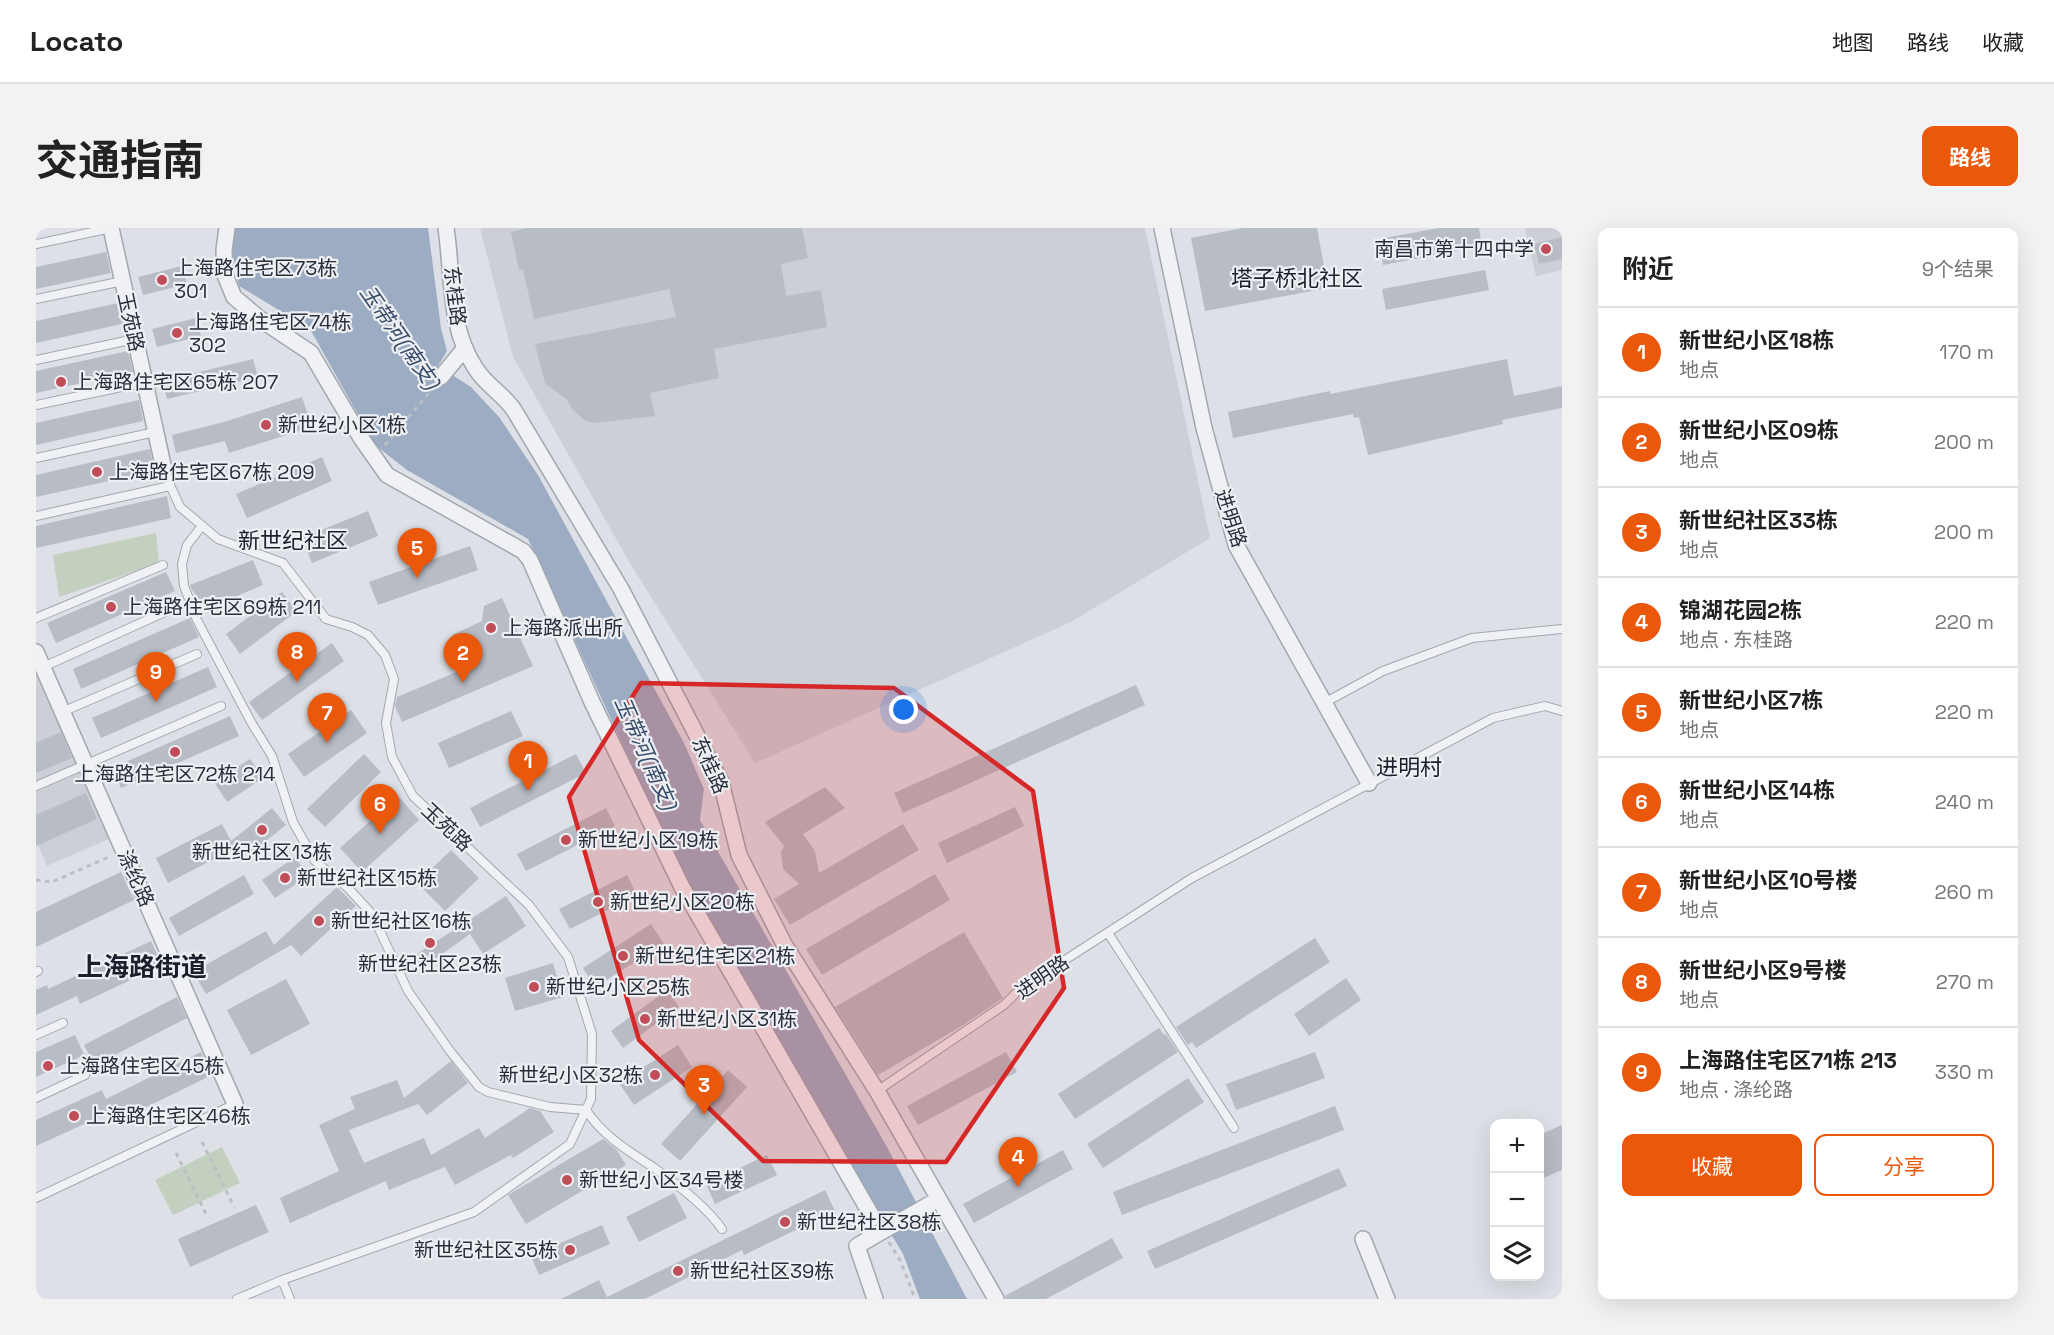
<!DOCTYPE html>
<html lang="zh">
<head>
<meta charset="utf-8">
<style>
	:root { --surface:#fff; --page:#f2f2f2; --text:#222; --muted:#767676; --line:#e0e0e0; --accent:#ea580c }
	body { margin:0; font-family:"Space Grotesk","Noto Sans SC",sans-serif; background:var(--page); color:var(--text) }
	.controls { position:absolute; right:18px; bottom:18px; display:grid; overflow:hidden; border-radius:12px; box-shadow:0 6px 24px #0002 }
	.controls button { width:54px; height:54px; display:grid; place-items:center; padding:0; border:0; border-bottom:2px solid var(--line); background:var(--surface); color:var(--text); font:30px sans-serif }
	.you { position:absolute; left:868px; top:482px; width:21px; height:21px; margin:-15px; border:4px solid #fff; border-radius:50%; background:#1a73e8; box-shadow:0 0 0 9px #1a73e833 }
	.badge { display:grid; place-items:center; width:39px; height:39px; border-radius:50%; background:var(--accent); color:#fff; font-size:20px; font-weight:700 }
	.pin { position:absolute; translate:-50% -50px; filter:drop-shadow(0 2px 3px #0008) }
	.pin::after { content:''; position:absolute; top:32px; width:21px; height:18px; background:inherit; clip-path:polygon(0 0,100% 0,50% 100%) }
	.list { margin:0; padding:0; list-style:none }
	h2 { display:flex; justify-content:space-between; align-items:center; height:78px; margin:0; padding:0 24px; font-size:26px }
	h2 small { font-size:20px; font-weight:400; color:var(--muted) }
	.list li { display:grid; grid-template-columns:39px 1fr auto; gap:18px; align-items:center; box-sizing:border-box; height:90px; padding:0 24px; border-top:2px solid var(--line) }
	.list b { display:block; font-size:22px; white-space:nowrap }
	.list p { margin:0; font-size:20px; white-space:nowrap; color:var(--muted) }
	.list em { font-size:20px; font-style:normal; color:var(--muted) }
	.actions { display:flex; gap:12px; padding:18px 24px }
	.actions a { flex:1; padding:14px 0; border:2px solid var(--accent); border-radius:12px; text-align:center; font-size:21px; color:var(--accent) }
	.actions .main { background:var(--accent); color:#fff }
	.icon { flex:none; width:33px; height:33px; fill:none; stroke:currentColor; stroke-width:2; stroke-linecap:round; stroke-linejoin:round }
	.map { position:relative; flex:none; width:1526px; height:1071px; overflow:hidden; border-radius:12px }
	header { display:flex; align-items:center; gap:36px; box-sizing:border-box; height:84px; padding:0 30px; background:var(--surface); border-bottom:2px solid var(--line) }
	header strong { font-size:28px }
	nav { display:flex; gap:33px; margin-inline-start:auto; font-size:21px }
	.intro { display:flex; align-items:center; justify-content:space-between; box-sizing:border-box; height:144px; padding:0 36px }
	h1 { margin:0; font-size:42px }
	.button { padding:15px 27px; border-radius:12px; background:var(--accent); color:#fff; font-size:21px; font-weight:700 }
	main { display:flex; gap:36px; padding:0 36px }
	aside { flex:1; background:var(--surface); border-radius:12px; box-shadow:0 6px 24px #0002 }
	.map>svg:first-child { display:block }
	.built { fill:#cccfd6 }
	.green { fill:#c3cfbf }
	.water { fill:#9cacc2 }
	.building { fill:#b8bcc5 }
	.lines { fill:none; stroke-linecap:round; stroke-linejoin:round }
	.lane-casing { stroke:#a3a7af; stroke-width:10 }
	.street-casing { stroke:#a3a7af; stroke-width:18 }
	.path { stroke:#bcbec4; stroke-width:3; stroke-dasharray:4.5 4.5; stroke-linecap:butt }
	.lane { stroke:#f0f1f4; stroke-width:8 }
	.street { stroke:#f0f1f4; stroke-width:15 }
	.street-bridge-casing { stroke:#a3a7af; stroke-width:18; stroke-linecap:butt }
	.street-bridge { stroke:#f0f1f4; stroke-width:15 }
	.marked { fill:#d62828; fill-opacity:0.2; stroke:#d62828; stroke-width:4.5; stroke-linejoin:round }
	.poi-dot { fill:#bf4e59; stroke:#edeff3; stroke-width:2 }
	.labels { text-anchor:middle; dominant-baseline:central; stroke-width:4.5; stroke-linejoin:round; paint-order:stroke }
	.poi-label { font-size:20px; fill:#292e3a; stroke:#edeff3; text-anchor:start }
	.street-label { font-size:20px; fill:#292e3a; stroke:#edeff3 }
	.water-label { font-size:21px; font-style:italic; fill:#374b6a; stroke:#edeff3 }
	.quarter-label { font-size:22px; fill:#1b1f2b; stroke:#edeff3 }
	.district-label { font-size:26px; font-weight:bold; fill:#1b1f2b; stroke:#edeff3 }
</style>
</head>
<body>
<header>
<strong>Locato</strong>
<nav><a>地图</a><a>路线</a><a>收藏</a></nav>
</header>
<div class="intro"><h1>交通指南</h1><a class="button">路线</a></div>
<main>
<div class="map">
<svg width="1526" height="1071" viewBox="0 0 1526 1071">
	<rect width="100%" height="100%" fill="#dde0e6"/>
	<g class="built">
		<path d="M 444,0 L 1109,0 L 1174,310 L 1035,394 L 719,535 L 595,337 L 477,129 Z"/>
		<path d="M 1489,0 L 1526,0 L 1526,42 L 1500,48 Z"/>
		<path d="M 0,438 L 75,610 L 11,638 L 0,612 Z"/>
	</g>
	<g class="green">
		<path d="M 120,305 L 123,335 L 23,369 L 17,327 Z"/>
		<path d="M 186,919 L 204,955 L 137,987 L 119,952 Z"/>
	</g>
	<path class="water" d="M 197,0 L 392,0 L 405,100 L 411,123 L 402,138 L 435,159 L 463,189 L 502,247 L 648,515 L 668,561 L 664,592 L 851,919 L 931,1071 L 884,1071 L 867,1026 L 669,695 L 492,311 L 371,242 L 339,217 L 274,101 L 203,58 L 195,18 Z"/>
	<g class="building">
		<path d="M 492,0 L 766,0 L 772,30 L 745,36 L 750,68 L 785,62 L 791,99 L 678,121 L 683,150 L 614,165 L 619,188 L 559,195 L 548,192 L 537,182 L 531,172 L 509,155 L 499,116 L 640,89 L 633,61 L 498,91 L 487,41 L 483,42 L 475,4 Z"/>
		<path d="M 1207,0 L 1281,0 L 1292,60 L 1169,83 L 1155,10 Z"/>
		<path d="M 1403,0 L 1443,0 L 1446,18 L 1347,37 L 1343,11 Z"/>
		<path d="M 1526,9 L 1526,31 L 1503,36 L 1498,16 Z"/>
		<path d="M 70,24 L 75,45 L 0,61 L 0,39 Z"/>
		<path d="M 146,38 L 151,56 L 107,67 L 102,49 Z"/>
		<path d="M 1449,42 L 1453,62 L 1350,82 L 1346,61 Z"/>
		<path d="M 82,75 L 86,96 L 0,115 L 0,93 Z"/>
		<path d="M 160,90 L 165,108 L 121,119 L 116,101 Z"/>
		<path d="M 92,123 L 97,144 L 0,165 L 0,143 Z"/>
		<path d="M 217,131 L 222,149 L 131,171 L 126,153 Z"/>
		<path d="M 1471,131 L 1478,168 L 1526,158 L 1526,180 L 1466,192 L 1467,196 L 1332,227 L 1323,189 L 1318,190 L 1317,186 L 1197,210 L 1192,184 L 1294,163 L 1294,166 Z"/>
		<path d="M 266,169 L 276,199 L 193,225 L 189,213 L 140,225 L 136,207 L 188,194 Z"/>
		<path d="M 103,172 L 107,193 L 0,217 L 0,195 Z"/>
		<path d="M 114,221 L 118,243 L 0,269 L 0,247 Z"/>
		<path d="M 286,229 L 296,253 L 211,290 L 200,266 Z"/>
		<path d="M 131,268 L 135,290 L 0,320 L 0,298 Z"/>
		<path d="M 332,283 L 342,308 L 276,335 L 266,310 Z"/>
		<path d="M 434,318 L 442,342 L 342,377 L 333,354 Z"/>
		<path d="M 217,332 L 227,357 L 170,381 L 156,362 L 154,357 Z"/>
		<path d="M 130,344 L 139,363 L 20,415 L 11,395 Z"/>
		<path d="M 246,364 L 261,383 L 204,426 L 190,406 Z"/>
		<path d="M 466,370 L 497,438 L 366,494 L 359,478 L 361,469 L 430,440 L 416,407 L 446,393 L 448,378 Z"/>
		<path d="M 154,390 L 163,409 L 45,461 L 37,441 Z"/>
		<path d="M 296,415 L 308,433 L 226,492 L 213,474 Z"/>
		<path d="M 172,439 L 181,459 L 65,510 L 56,490 Z"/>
		<path d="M 1100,457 L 1109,477 L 867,585 L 858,565 Z"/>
		<path d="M 315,482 L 331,505 L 268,549 L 252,526 Z"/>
		<path d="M 475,483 L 487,508 L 413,540 L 402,515 Z"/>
		<path d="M 194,488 L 203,508 L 85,560 L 76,540 Z"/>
		<path d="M 25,504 L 36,530 L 0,545 L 0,515 Z"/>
		<path d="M 328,526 L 345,544 L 289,599 L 271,581 Z"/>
		<path d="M 540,526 L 550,545 L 444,599 L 434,580 Z"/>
		<path d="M 214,531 L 227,550 L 191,574 L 178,554 Z"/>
		<path d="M 789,559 L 809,580 L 767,606 L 779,623 L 783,645 L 867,596 L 883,622 L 754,697 L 738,671 L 763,656 L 747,641 L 745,624 L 748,618 L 729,594 Z"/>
		<path d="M 50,565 L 61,591 L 0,618 L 0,587 Z"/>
		<path d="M 362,568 L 383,592 L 326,644 L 304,620 Z"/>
		<path d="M 979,579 L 988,598 L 911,635 L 902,615 Z"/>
		<path d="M 236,580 L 250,597 L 216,624 L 209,615 L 132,655 L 120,630 L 186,596 L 195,613 Z"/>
		<path d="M 570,580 L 579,598 L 490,643 L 481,626 Z"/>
		<path d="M 415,622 L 443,650 L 409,683 L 381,655 Z"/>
		<path d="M 259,629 L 272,648 L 239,670 L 226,652 Z"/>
		<path d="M 85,644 L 98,672 L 0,719 L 0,684 Z"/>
		<path d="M 899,646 L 914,672 L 786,747 L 770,721 Z"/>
		<path d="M 208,647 L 218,666 L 143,708 L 133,690 Z"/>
		<path d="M 591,647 L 601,667 L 534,701 L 523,681 Z"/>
		<path d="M 301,659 L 320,678 L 265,728 L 255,717 L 170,766 L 157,744 L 230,703 L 238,717 Z"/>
		<path d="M 470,668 L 490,698 L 447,726 L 434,706 L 384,742 L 375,730 Z"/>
		<path d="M 615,696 L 628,716 L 559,759 L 547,740 Z"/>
		<path d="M 928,704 L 967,770 L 929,796 L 842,847 L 799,779 Z"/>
		<path d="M 1279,710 L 1294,734 L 1160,820 L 1156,814 L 1152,817 L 1140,799 Z"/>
		<path d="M 115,713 L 126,737 L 44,776 L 41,768 L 0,787 L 0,762 L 11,757 L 12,761 Z"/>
		<path d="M 517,735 L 527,769 L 479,783 L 469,750 Z"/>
		<path d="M 1310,750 L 1325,772 L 1273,808 L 1258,786 Z"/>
		<path d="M 250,751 L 274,796 L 215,827 L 191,782 Z"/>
		<path d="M 631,762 L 643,779 L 587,820 L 575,803 Z"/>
		<path d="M 141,769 L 151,790 L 59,837 L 48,817 Z"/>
		<path d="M 1123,800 L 1128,807 L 1130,806 L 1142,824 L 1039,891 L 1022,866 Z"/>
		<path d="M 39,807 L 48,827 L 0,849 L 0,824 Z"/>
		<path d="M 642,817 L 656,839 L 598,877 L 583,855 Z"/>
		<path d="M 165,824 L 176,847 L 86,891 L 81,881 L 0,918 L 0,892 L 66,862 L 70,871 Z"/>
		<path d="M 970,824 L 981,844 L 882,897 L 871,878 Z"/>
		<path d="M 1279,824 L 1289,850 L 1200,882 L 1190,856 Z"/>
		<path d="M 415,833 L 432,855 L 391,887 L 382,876 L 313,902 L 328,935 L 388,910 L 395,927 L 443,900 L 449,910 L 494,880 L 504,883 L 518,904 L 477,930 L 475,927 L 419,957 L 409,939 L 353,962 L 350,953 L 254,995 L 244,970 L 303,943 L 283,897 L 319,881 L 314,869 L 361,852 L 368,870 Z"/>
		<path d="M 692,842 L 711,859 L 644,933 L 625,916 Z"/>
		<path d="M 1152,850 L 1168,874 L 1067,940 L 1051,916 Z"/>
		<path d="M 1299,878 L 1308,902 L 1086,987 L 1077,964 Z"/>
		<path d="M 1526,897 L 1526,942 L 1503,952 L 1503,907 Z"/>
		<path d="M 567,911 L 581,922 L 590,937 L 490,996 L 472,967 Z"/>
		<path d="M 1027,922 L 1037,941 L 938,995 L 927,976 Z"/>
		<path d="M 731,927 L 741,947 L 679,976 L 670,956 Z"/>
		<path d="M 1303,940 L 1311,958 L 1119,1041 L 1111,1023 Z"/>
		<path d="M 789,962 L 799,983 L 708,1027 L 706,1022 L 609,1071 L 525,1071 L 563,1052 L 571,1069 Z"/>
		<path d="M 638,965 L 651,990 L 603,1014 L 590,989 Z"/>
		<path d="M 220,977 L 233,1004 L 154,1039 L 142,1011 Z"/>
		<path d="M 566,997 L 574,1016 L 503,1047 L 495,1028 Z"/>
		<path d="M 1076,1010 L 1087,1030 L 1010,1071 L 970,1071 L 969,1068 Z"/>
	</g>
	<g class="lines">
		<defs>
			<g id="lane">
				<path d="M 0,16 L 75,0"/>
				<path d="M 0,71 L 87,53"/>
				<path d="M 0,132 L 99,111"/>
				<path d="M 0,177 L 109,154"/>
				<path d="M 0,230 L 119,204"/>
				<path d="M 129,246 L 144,279 L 182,311 L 247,335 L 290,391 L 316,399 L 332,407 L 349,427 L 358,451 L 350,495 L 356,529 L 377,568 L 493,677 L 532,729 L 556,806 L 555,871 L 534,916 L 438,984 L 246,1052 L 201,1071"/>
				<path d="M 0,288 L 134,258"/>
				<path d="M 166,298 L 151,317 L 146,336 L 148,358 L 161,392 L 215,494 L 236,528 L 257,594 L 279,633 L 312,660 L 336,686 L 372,763 L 414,823 L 443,859 L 452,864 L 514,879 L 550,882 C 567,908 591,922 617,939 C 641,956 670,978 686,1001"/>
				<path d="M 0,390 L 127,337"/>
				<path d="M 5,440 L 140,379"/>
				<path d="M 1288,475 L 1347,443 L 1436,410 L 1526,401"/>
				<path d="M 26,484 L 161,426"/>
				<path d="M 0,558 L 185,478"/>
				<path d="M 1072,705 L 1198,900"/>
				<path d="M 0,744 L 2,743"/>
				<path d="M 0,807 L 27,795"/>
				<path d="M 841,863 L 968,777 L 984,761 L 1156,650 L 1457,490 L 1509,478 L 1526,483"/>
				<path d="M 0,870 L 49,847"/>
				<path d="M 0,970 L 199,876"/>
				<path d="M 246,1052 L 254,1071"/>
			</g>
			<g id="street">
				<path d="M 75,0 L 129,246"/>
				<path d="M 191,0 L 188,22 L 189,47 L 198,69 L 224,91 L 275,125 L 325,210 L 351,247 L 487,323 L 494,332 L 556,474 L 646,659 L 837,990 L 833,1011 L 821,1018 L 839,1071"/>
				<path d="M 410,0 C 417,47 412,100 440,141 C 450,157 467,166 478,182 L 585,361 L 685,554 L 703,627 L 748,716 L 841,863 L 960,1071"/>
				<path d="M 1126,0 L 1168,200 L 1200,317 L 1333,555"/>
				<path d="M 405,149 L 429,120"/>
				<path d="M 0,424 L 199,876"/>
				<path d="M 1327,1011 L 1351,1071"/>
			</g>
		</defs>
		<use href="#lane" class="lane-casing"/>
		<use href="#street" class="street-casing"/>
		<g class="path">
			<path d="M 349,217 L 397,160"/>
			<path d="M 0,652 L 16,654 L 75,628"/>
			<path d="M 166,914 L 198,979"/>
			<path d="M 140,925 L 172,990"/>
			<path d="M 853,1014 L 865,1034 L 879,1071"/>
		</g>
		<use href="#lane" class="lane"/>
		<use href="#street" class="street"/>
		<defs>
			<path id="street-bridge" d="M 833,1011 L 894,976"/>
		</defs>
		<use href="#street-bridge" class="street-bridge-casing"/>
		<use href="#street-bridge" class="street-bridge"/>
	</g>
	<path class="marked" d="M 605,455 L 858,460 L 997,563 L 1028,760 L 910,934 L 727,933 L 603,812 L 533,569 Z"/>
	<g class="poi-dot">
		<circle cx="1510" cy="21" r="6"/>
		<circle cx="126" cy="52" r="6"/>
		<circle cx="141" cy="105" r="6"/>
		<circle cx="25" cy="154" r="6"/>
		<circle cx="230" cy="197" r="6"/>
		<circle cx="61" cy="244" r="6"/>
		<circle cx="75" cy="379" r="6"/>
		<circle cx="455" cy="400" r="6"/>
		<circle cx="139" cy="524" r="6"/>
		<circle cx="226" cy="602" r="6"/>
		<circle cx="530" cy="612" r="6"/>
		<circle cx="249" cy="650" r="6"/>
		<circle cx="562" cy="674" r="6"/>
		<circle cx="283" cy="693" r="6"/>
		<circle cx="394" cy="715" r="6"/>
		<circle cx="587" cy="728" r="6"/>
		<circle cx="498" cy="759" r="6"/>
		<circle cx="609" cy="791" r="6"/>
		<circle cx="12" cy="838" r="6"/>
		<circle cx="619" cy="847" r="6"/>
		<circle cx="38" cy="888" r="6"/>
		<circle cx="531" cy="952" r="6"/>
		<circle cx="749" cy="994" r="6"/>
		<circle cx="534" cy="1022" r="6"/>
		<circle cx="642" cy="1043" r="6"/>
	</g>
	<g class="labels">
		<g class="poi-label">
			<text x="1498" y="21" text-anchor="end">南昌市第十四中学</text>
			<text x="138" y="40">上海路住宅区73栋<tspan x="138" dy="23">301</tspan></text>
			<text x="153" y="94">上海路住宅区74栋<tspan x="153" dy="23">302</tspan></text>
			<text x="37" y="154">上海路住宅区65栋 207</text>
			<text x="242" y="197">新世纪小区1栋</text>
			<text x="73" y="244">上海路住宅区67栋 209</text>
			<text x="87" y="379">上海路住宅区69栋 211</text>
			<text x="467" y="400">上海路派出所</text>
			<text x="139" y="546" text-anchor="middle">上海路住宅区72栋 214</text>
			<text x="542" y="612">新世纪小区19栋</text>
			<text x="226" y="624" text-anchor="middle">新世纪社区13栋</text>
			<text x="261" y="650">新世纪社区15栋</text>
			<text x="574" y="674">新世纪小区20栋</text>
			<text x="295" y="693">新世纪社区16栋</text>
			<text x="599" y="728">新世纪住宅区21栋</text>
			<text x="394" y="736" text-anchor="middle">新世纪社区23栋</text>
			<text x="510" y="759">新世纪小区25栋</text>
			<text x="621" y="791">新世纪小区31栋</text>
			<text x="24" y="838">上海路住宅区45栋</text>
			<text x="607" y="847" text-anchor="end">新世纪小区32栋</text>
			<text x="50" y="888">上海路住宅区46栋</text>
			<text x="543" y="952">新世纪小区34号楼</text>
			<text x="761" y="994">新世纪社区38栋</text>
			<text x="522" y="1022" text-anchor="end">新世纪社区35栋</text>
			<text x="654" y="1043">新世纪社区39栋</text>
		</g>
		<g class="street-label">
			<text transform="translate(419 68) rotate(83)">东桂路</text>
			<text transform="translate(95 94) rotate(78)">玉苑路</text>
			<text transform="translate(1195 290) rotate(72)">进明路</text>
			<text transform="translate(674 537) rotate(66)">东桂路</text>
			<text transform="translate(411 599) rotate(43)">玉苑路</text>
			<text transform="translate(100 650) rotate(66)">涤纶路</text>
			<text transform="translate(1006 749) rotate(-35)">进明路</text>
		</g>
		<g class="water-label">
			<text transform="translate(364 109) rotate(55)">玉带河(南支)</text>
			<text transform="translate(610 525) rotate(66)">玉带河(南支)</text>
		</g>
		<g class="quarter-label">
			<text x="1261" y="50">塔子桥北社区</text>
			<text x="257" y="312">新世纪社区</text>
			<text x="1373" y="539">进明村</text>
		</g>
		<g class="district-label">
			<text x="106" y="739">上海路街道</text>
		</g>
	</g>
</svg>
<div class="controls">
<button>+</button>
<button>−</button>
<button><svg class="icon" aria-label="layers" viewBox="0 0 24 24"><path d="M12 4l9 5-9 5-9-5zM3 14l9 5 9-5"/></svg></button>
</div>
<div class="you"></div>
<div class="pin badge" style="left:492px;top:563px">1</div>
<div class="pin badge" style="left:427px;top:455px">2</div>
<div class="pin badge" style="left:668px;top:887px">3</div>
<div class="pin badge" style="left:982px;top:959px">4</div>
<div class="pin badge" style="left:381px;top:350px">5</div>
<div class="pin badge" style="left:344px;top:606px">6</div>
<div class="pin badge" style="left:291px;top:515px">7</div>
<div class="pin badge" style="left:261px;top:454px">8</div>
<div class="pin badge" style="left:120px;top:474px">9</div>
</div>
<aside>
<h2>附近<small>9个结果</small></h2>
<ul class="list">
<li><span class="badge">1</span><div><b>新世纪小区18栋</b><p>地点</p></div><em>170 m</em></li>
<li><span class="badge">2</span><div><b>新世纪小区09栋</b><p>地点</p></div><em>200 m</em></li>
<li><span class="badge">3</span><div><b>新世纪社区33栋</b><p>地点</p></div><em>200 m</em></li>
<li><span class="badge">4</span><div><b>锦湖花园2栋</b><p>地点 · 东桂路</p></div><em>220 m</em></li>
<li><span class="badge">5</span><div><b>新世纪小区7栋</b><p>地点</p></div><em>220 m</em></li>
<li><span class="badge">6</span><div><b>新世纪小区14栋</b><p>地点</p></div><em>240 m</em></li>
<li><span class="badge">7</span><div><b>新世纪小区10号楼</b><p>地点</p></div><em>260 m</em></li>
<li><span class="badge">8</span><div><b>新世纪小区9号楼</b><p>地点</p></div><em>270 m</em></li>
<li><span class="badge">9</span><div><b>上海路住宅区71栋 213</b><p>地点 · 涤纶路</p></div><em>330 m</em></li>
</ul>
<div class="actions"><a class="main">收藏</a><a>分享</a></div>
</aside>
</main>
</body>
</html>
